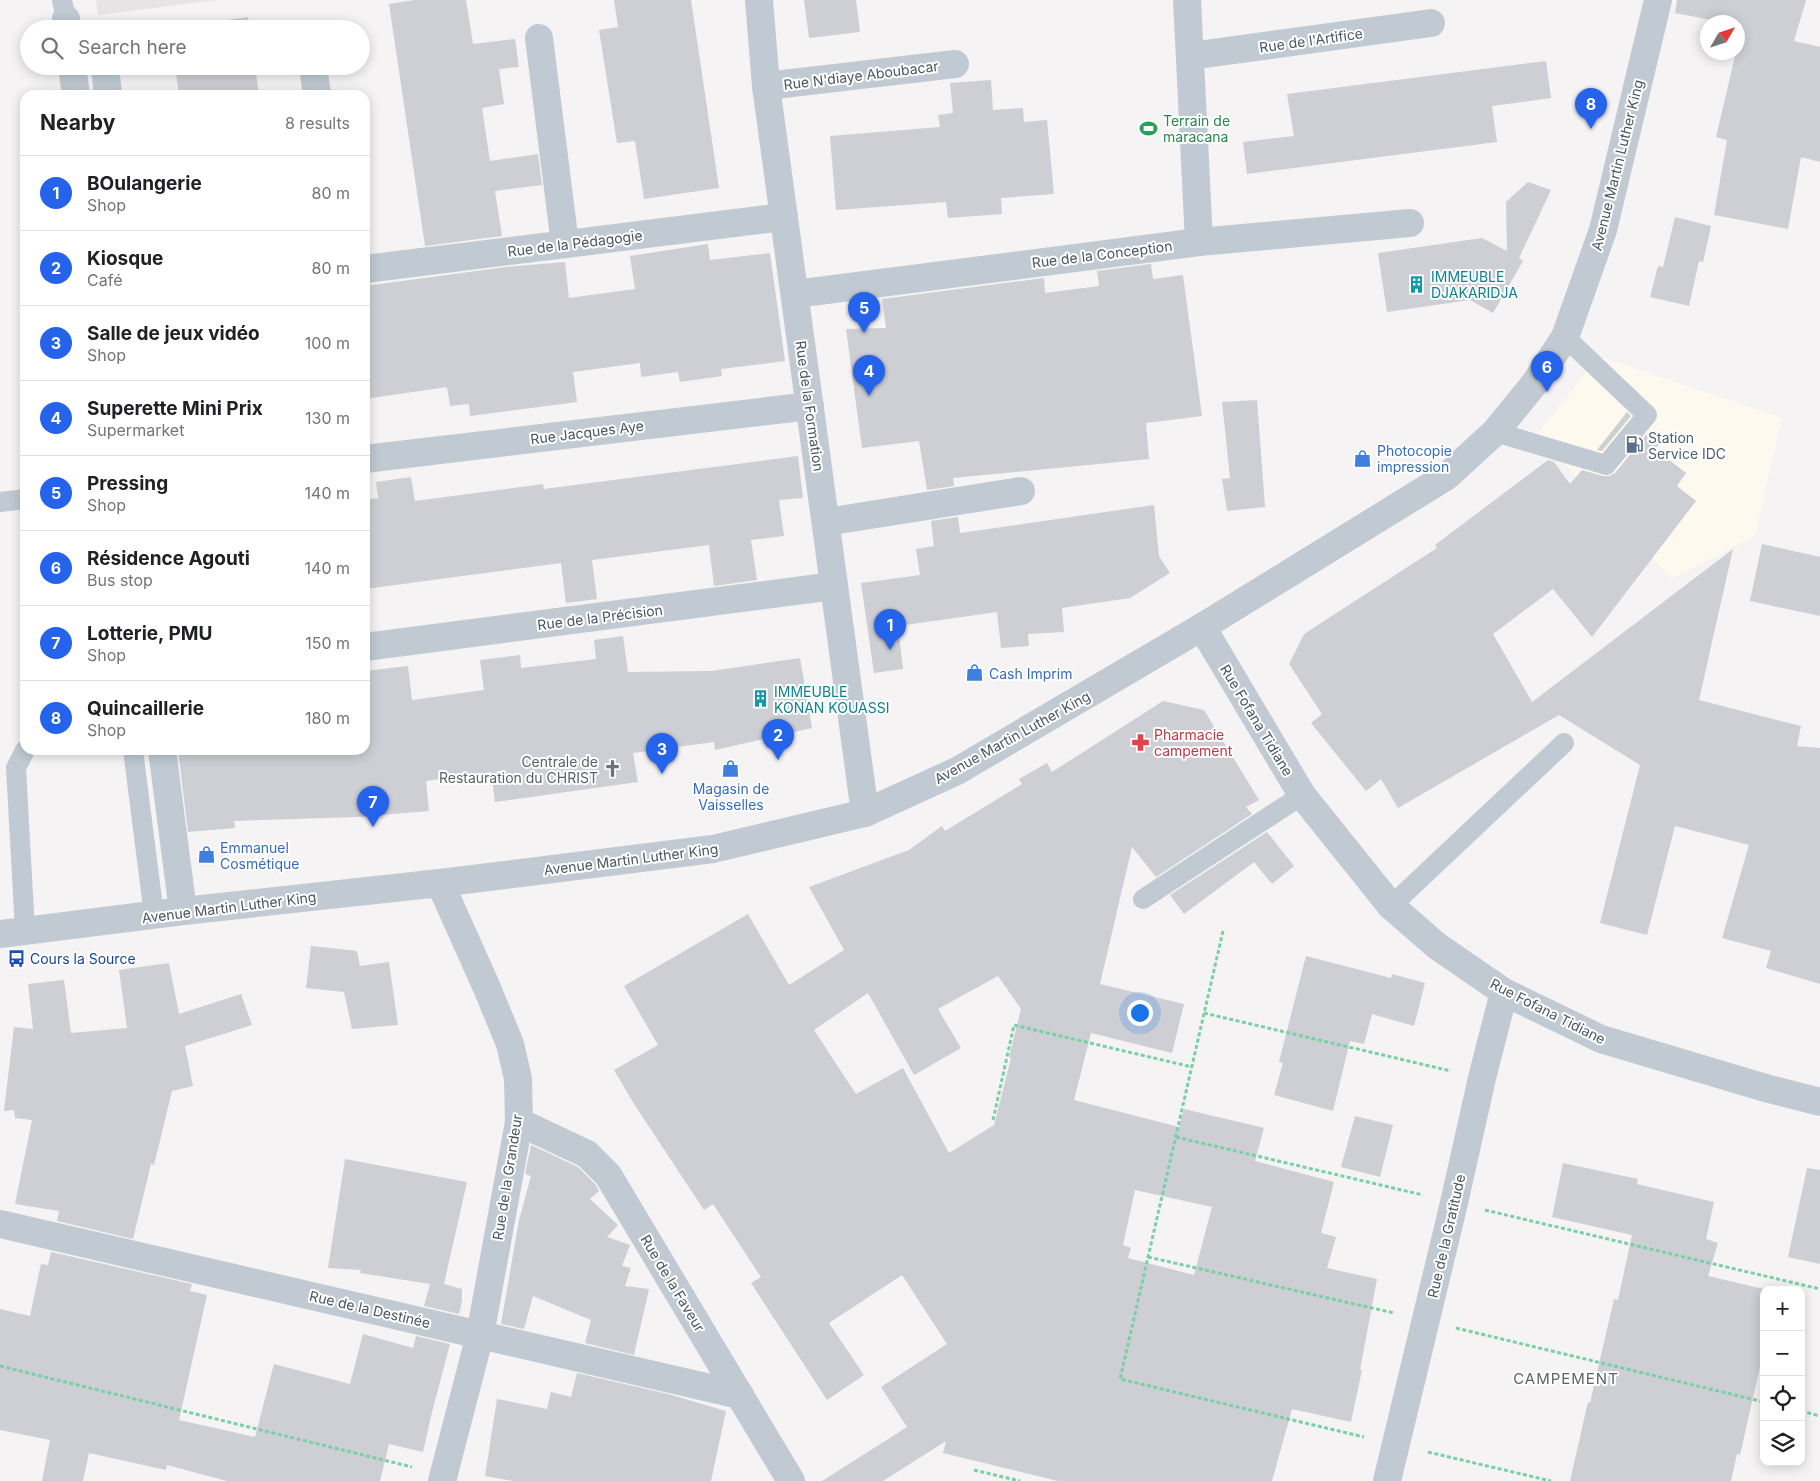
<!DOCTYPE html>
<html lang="en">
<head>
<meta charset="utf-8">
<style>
	:root { --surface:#fff; --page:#f6f6f6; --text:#202124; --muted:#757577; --line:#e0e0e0; --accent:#2563eb }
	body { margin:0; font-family:Inter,sans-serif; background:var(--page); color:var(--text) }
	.controls { position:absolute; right:15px; bottom:15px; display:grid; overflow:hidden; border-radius:10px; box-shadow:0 2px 12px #0003 }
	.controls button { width:45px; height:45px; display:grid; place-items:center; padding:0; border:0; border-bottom:1px solid var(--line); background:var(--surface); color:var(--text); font:25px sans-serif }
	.compass { position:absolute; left:1700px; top:15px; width:45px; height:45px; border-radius:50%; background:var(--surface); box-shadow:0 2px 12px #0003; rotate:51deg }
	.you { position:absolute; left:1139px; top:1012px; width:18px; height:18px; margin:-12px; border:4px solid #fff; border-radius:50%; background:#1a73e8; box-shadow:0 0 0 8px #1a73e833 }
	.badge { display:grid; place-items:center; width:32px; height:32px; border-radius:50%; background:var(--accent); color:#fff; font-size:16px; font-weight:700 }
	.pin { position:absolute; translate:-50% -41px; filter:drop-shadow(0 1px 2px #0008) }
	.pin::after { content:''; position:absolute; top:26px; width:18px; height:15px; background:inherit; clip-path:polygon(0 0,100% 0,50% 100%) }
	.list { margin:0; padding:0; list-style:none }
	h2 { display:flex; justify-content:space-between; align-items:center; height:65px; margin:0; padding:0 20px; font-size:21px }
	h2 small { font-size:16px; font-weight:400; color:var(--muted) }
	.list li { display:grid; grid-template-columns:32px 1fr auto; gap:15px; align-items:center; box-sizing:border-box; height:75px; padding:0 20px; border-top:1px solid var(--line) }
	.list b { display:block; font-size:19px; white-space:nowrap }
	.list p { margin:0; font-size:16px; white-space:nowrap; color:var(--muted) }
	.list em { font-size:16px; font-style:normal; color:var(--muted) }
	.icon { flex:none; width:28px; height:28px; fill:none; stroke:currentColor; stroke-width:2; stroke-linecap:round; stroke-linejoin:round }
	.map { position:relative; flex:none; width:1820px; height:1481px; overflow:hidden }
	.search { position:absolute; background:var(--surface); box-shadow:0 2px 12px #0003; left:20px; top:20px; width:350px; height:55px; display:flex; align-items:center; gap:12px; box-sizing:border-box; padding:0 18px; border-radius:28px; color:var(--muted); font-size:19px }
	.panel { position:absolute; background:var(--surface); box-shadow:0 2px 12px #0003; left:20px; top:90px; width:350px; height:665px; border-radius:15px }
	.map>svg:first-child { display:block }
	.commercial { fill:#fdf9ef }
	.education { fill:#e6e4e5 }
	.building { fill:#cdcfd5; fill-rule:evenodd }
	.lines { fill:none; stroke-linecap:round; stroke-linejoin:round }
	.path { stroke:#7ad0a6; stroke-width:3; stroke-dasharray:4 2.5; stroke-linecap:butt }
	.service { stroke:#c1cad2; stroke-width:20 }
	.minor { stroke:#c1cad2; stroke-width:28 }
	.tertiary { stroke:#c1cad2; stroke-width:28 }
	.labels { text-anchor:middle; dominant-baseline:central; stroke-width:4; stroke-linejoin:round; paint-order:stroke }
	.street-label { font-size:14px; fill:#4a5661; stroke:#fff }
	.leisure-label { font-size:14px; fill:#27864d; stroke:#fff; text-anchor:start }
	.culture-label { font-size:14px; fill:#0d838f; stroke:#fff; text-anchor:start }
	.service-label { font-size:14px; fill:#4e5e75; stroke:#fff; text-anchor:start }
	.shop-label { font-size:14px; fill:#366cbe; stroke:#fff; text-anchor:start }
	.health-label { font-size:14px; fill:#be3a42; stroke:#fff; text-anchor:start }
	.worship-label { font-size:14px; fill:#5b616d; stroke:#fff; text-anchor:end }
	.transit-label { font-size:14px; fill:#164399; stroke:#fff; text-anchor:start }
	.neighbourhood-label { font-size:15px; letter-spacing:1px; fill:#5f6368; stroke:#fff }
</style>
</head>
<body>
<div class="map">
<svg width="1820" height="1481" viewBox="0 0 1820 1481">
	<rect width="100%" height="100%" fill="#f5f3f3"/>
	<path class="commercial" d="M 1599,356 L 1782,418 L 1755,536 L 1672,579 L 1537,434 Z"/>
	<path class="education" d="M 96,0 L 217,0 L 98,15 Z"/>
	<g class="building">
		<path d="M 414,0 L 466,0 L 473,44 L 515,39 L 519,67 L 499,69 L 504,104 L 482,108 L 490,161 L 538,154 L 542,185 L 495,191 L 502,236 L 425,246 L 389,4 Z"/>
		<path d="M 614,0 L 691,0 L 719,188 L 644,199 L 635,141 L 617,143 L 599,30 L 618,27 Z"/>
		<path d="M 804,0 L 856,0 L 860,32 L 809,38 Z"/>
		<path d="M 1677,0 L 1806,0 L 1794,41 L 1820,47 L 1820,162 L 1801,157 L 1788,229 L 1714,215 L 1727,140 L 1716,137 L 1736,52 L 1738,52 L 1742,27 L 1738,26 L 1738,22 L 1721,22 L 1675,13 Z"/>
		<path d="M 248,17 L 250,29 L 169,29 L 169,28 Z"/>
		<path d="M 1546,61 L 1551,98 L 1492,106 L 1497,142 L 1247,174 L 1243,142 L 1294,136 L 1287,94 Z"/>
		<path d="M 175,66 L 255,66 L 259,95 L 179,95 Z"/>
		<path d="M 991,80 L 993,110 L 1023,108 L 1024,122 L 1047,120 L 1054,194 L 1001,198 L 1002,214 L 948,218 L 946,202 L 836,210 L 830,136 L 940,127 L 938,115 L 953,113 L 950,83 Z"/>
		<path d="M 1528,182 L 1551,190 L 1519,258 L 1523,261 L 1493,313 L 1470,300 L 1387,312 L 1378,253 L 1482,238 L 1507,251 L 1506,202 Z"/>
		<path d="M 1675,217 L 1711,226 L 1703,262 L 1699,261 L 1689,306 L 1650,297 L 1658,266 L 1663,267 Z"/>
		<path d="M 708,244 L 710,260 L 770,253 L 785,361 L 721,369 L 722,376 L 680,382 L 678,372 L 641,377 L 640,363 L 573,372 L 577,402 L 470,416 L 469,404 L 450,406 L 447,387 L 365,399 L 365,286 L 506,267 L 565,262 L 569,298 L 635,289 L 630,256 Z"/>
		<path d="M 1151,264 L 1153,279 L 1183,275 L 1202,416 L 1146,423 L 1149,459 L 953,478 L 954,486 L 927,490 L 919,441 L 862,448 L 846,329 L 886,328 L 882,299 L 1044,278 L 1045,293 L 1099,286 L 1097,271 Z"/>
		<path d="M 1257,400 L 1265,507 L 1227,511 L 1222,479 L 1230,478 L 1222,402 Z"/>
		<path d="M 1627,412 L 1631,416 L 1602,451 L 1597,450 Z"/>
		<path d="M 1650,430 L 1663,440 L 1655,449 L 1686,473 L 1677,486 L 1696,501 L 1592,637 L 1553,589 L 1493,634 L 1532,702 L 1733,549 L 1699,700 L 1801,726 L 1797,746 L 1820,748 L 1820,984 L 1766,968 L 1771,951 L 1722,938 L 1749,845 L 1675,826 L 1647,935 L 1600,923 L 1640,765 L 1559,715 L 1398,808 L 1381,779 L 1366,791 L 1311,723 L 1322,714 L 1289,664 L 1304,634 L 1437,548 L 1435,545 L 1548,460 L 1554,462 L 1570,484 L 1582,470 L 1603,476 L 1609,476 L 1615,473 Z"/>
		<path d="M 798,456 L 803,498 L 779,500 L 784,536 L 751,540 L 757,580 L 714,586 L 709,545 L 592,560 L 597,599 L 566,603 L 561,563 L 365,589 L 365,500 L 378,498 L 376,482 L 411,477 L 415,501 L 543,484 L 544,489 Z"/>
		<path d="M 1154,505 L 1159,556 L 1170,573 L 1130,598 L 1062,608 L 1064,632 L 1028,634 L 1029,646 L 1001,648 L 997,612 L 898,626 L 903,669 L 874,673 L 861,583 L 920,575 L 916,549 L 934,546 L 931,521 L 958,517 L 960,533 Z"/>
		<path d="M 1762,544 L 1820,557 L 1820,616 L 1750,601 Z"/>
		<path d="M 623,636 L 628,672 L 712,671 L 800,658 L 812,728 L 715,750 L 714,742 L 633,753 L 638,782 L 495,802 L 491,772 L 426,781 L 429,811 L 357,817 L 234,821 L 235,828 L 188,832 L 178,750 L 365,750 L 365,671 L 408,666 L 412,700 L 484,690 L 480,660 L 520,655 L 521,668 L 596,659 L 594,640 Z"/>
		<path d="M 1163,701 L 1204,710 L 1259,800 L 1246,807 L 1252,814 L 1156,877 L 1132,847 L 1100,984 L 1184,1004 L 1172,1053 L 1091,1033 L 1074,1100 L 1179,1127 L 1184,1109 L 1264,1128 L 1255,1161 L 1334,1182 L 1321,1233 L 1336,1237 L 1327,1268 L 1377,1279 L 1360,1370 L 1362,1370 L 1351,1422 L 1292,1409 L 1272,1481 L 1058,1481 L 943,1453 L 946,1441 L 883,1481 L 822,1481 L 907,1427 L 881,1387 L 947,1344 L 902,1275 L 829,1323 L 864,1375 L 827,1400 L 751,1283 L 761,1277 L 713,1204 L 704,1210 L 634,1104 L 614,1070 L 658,1045 L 624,986 L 748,914 L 789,985 L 844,950 L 809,887 L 909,850 L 942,826 L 945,831 L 1022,784 L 1019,779 L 1047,763 L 1052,772 ZM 998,976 L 1021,1009 L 1009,1057 L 1011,1058 L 994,1125 L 949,1153 L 903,1068 L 856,1094 L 814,1030 L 868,993 L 914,1075 L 961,1048 L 938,1009 ZM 1135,1190 L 1212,1207 L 1194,1275 L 1128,1258 L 1131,1248 L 1123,1245 Z"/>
		<path d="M 1267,832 L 1294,866 L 1272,884 L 1254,862 L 1184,914 L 1170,895 Z"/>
		<path d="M 311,946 L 357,951 L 360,966 L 389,962 L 398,1025 L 352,1029 L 344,992 L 306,988 Z"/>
		<path d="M 1306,956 L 1391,978 L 1392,974 L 1425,983 L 1414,1026 L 1372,1014 L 1364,1044 L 1350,1041 L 1333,1111 L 1274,1095 L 1283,1063 L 1279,1062 Z"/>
		<path d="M 169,963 L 179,1014 L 241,994 L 252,1025 L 185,1046 L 193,1086 L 172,1091 L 154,1165 L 151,1164 L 133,1239 L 57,1221 L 59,1211 L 15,1204 L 32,1120 L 15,1118 L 14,1110 L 4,1111 L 14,1027 L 33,1029 L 28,984 L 64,980 L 71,1033 L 127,1028 L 119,970 Z"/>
		<path d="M 1355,1116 L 1393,1125 L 1380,1177 L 1341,1167 Z"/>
		<path d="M 531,1145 L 578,1167 L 596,1185 L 599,1191 L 590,1199 L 618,1225 L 607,1237 L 630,1245 L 622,1266 L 631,1268 L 625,1286 L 649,1289 L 634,1355 L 585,1343 L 591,1320 L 533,1296 L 524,1329 L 501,1324 L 519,1220 L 531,1176 L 525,1174 Z"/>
		<path d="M 345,1159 L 467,1182 L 444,1284 L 462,1289 L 462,1301 L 459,1314 L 424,1306 L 430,1284 L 360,1273 L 361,1270 L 328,1268 Z"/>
		<path d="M 1563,1163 L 1638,1179 L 1637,1184 L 1714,1202 L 1706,1239 L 1718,1243 L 1708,1276 L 1768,1290 L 1764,1290 L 1764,1349 L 1740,1455 L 1737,1454 L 1731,1481 L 1570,1481 L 1588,1402 L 1590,1403 L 1614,1299 L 1618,1300 L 1632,1235 L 1552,1217 Z"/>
		<path d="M 1807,1168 L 1820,1170 L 1820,1264 L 1788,1257 Z"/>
		<path d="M 51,1252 L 192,1284 L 190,1291 L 207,1295 L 179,1420 L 255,1437 L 274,1364 L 350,1384 L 363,1334 L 413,1348 L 416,1336 L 450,1344 L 432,1412 L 423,1452 L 389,1444 L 380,1481 L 227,1481 L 167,1465 L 166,1470 L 89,1453 L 83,1481 L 42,1481 L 50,1440 L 0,1430 L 0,1309 L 30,1316 L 41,1264 L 48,1265 Z"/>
		<path d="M 577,1373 L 668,1394 L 726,1411 L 711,1481 L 513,1481 L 485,1476 L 497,1399 L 547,1409 L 551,1392 L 571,1397 Z"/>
	</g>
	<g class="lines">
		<g class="path">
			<path d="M 1223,931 L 1120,1379 L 1364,1437"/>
			<path d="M 1204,1013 L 1451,1071"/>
			<path d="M 993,1120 L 1014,1025 L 1192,1067"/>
			<path d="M 1176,1137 L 1423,1195"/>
			<path d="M 1485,1210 L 1820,1289"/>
			<path d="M 1148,1257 L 1394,1313"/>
			<path d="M 1456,1328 L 1764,1402"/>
			<path d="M 0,1366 L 412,1467"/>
			<path d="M 1801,1411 L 1820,1416"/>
			<path d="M 1428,1452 L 1551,1481"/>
			<path d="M 974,1470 L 1020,1481"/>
		</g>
		<g class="service">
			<path d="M 62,0 L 66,19"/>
			<path d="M 1495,432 L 1606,465 L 1647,415 L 1565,337"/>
			<path d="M 0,502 L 25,499"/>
			<path d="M 133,750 L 154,915"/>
			<path d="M 1143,899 L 1302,795"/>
			<path d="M 1391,906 L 1564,743"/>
			<path d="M 25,931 L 16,768 L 25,750"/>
		</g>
		<g class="minor">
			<path d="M 759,0 L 766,86 L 865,813"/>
			<path d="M 1187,0 L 1199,242"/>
			<path d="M 66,19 L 67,29"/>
			<path d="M 539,38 L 565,244"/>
			<path d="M 1190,56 L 1431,23"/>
			<path d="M 72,66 L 76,95"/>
			<path d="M 105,66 L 108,95"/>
			<path d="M 313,66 L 317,95"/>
			<path d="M 766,86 L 955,64"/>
			<path d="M 365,269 L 784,217"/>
			<path d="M 795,294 L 1199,242 L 1410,223"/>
			<path d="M 365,459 L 810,406"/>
			<path d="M 826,522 L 1021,491"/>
			<path d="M 1202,627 L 1302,795 L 1391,906 L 1437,946 L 1504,992 L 1601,1039 L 1769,1089 L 1820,1102"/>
			<path d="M 365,647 L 834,586"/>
			<path d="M 162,750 L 183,911"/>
			<path d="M 440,883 L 487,988 L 510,1044 L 518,1079 L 519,1122 L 480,1335 L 442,1481"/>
			<path d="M 519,1122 L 587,1154 L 608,1175 L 791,1481"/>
			<path d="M 0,1224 L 740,1395"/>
			<path d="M 1387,1481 L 1454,1203 L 1482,1078 L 1504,992"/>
		</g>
		<path class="tertiary" d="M 0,934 L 183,911 L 440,883 L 713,849 L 865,813 L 957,771 L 1202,627 L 1447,476 L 1495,432 L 1535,383 L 1565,337 L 1603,230 L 1658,0"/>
	</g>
	<defs>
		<symbol id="stadium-bare" viewBox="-9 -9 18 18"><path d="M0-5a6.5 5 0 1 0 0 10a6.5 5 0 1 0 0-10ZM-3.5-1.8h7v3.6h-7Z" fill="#2e9e5b" stroke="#fff" stroke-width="2.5" paint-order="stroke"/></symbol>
		<symbol id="building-bare" viewBox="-9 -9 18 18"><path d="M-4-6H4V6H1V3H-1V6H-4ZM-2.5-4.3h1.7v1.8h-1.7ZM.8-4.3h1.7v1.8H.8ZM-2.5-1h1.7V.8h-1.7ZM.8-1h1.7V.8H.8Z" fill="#0f9aa8" stroke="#fff" stroke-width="2.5" paint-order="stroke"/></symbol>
		<symbol id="fuel-bare" viewBox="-9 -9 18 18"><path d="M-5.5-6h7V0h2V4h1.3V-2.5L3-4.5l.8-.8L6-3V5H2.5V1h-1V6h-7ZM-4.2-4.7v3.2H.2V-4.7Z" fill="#5c6f8a" stroke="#fff" stroke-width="2.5" paint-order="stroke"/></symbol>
		<symbol id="shop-bare" viewBox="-9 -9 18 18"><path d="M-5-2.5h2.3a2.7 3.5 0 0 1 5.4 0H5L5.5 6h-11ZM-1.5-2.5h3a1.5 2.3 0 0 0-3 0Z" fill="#3f7fe0" stroke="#fff" stroke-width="2.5" paint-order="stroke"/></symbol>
		<symbol id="pharmacy-bare" viewBox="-9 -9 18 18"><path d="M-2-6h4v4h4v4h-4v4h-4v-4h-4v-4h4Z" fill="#e0444e" stroke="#fff" stroke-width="2.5" paint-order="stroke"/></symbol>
		<symbol id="church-bare" viewBox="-9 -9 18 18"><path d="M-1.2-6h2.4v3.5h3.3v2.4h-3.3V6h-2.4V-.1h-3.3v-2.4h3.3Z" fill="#6b7280" stroke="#fff" stroke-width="2.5" paint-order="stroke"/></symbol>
		<symbol id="bus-bare" viewBox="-9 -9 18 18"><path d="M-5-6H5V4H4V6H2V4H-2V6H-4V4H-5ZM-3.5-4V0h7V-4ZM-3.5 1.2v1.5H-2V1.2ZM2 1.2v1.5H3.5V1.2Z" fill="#1a4fb4" stroke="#fff" stroke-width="2.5" paint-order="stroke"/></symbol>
	</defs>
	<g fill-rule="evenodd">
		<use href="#stadium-bare" x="1136" y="116" width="25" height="25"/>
		<use href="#building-bare" x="1404" y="272" width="25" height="25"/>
		<use href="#fuel-bare" x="1622" y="432" width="25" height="25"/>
		<use href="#shop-bare" x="1350" y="446" width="25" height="25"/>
		<use href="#shop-bare" x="962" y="660" width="25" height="25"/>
		<use href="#building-bare" x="748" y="686" width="25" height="25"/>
		<use href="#pharmacy-bare" x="1128" y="730" width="25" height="25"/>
		<use href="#shop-bare" x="718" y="756" width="25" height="25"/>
		<use href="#church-bare" x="600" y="756" width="25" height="25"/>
		<use href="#shop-bare" x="194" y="842" width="25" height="25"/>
		<use href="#bus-bare" x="4" y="946" width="25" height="25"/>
	</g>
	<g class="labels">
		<g class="street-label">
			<text transform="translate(1311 40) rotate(-8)">Rue de l'Artifice</text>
			<text transform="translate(861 75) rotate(-7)">Rue N'diaye Aboubacar</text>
			<text transform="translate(1617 165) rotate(-76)">Avenue Martin Luther King</text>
			<text transform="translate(575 243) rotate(-7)">Rue de la Pédagogie</text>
			<text transform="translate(1102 254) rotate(-7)">Rue de la Conception</text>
			<text transform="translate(810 406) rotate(82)">Rue de la Formation</text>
			<text transform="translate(587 432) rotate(-7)">Rue Jacques Aye</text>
			<text transform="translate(600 617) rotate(-7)">Rue de la Précision</text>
			<text transform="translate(1257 720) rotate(59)">Rue Fofana Tidiane</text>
			<text transform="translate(1012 737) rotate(-29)">Avenue Martin Luther King</text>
			<text transform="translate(631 859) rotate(-7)">Avenue Martin Luther King</text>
			<text transform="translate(229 907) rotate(-7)">Avenue Martin Luther King</text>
			<text transform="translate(1548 1011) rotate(27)">Rue Fofana Tidiane</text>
			<text transform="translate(507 1177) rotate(-81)">Rue de la Grandeur</text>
			<text transform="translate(1446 1236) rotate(-77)">Rue de la Gratitude</text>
			<text transform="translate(673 1283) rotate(59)">Rue de la Faveur</text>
			<text transform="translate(370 1309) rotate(13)">Rue de la Destinée</text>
		</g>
		<g class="leisure-label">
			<text x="1163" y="120">Terrain de<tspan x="1163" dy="16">maracana</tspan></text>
		</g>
		<g class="culture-label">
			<text x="1431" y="276">IMMEUBLE<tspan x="1431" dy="16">DJAKARIDJA</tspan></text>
			<text x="774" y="691">IMMEUBLE<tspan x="774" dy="16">KONAN KOUASSI</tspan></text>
		</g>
		<g class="service-label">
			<text x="1648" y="437">Station<tspan x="1648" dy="16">Service IDC</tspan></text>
		</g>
		<g class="shop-label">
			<text x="1377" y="450">Photocopie<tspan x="1377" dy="16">impression</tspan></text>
			<text x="989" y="673">Cash Imprim</text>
			<text x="731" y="788" text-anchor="middle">Magasin de<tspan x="731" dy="16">Vaisselles</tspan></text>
			<text x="220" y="847">Emmanuel<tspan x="220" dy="16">Cosmétique</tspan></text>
		</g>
		<g class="health-label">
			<text x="1154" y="734">Pharmacie<tspan x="1154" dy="16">campement</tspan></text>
		</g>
		<g class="worship-label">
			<text x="598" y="761">Centrale de<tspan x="598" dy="16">Restauration du CHRIST</tspan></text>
		</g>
		<g class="transit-label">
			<text x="30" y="958">Cours la Source</text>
		</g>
		<g class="neighbourhood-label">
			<text x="1566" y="1378">CAMPEMENT</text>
		</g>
	</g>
</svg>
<div class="controls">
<button>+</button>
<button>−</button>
<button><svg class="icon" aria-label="locate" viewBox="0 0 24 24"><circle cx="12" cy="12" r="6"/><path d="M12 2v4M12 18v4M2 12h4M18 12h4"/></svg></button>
<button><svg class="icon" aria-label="layers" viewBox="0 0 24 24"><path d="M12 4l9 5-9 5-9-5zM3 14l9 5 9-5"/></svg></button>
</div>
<svg class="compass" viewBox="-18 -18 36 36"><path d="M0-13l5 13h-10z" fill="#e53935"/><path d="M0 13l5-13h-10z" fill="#757577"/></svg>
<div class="you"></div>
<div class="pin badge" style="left:890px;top:650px">1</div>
<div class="pin badge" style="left:778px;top:760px">2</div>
<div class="pin badge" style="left:662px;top:774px">3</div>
<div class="pin badge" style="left:869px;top:396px">4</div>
<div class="pin badge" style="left:864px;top:333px">5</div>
<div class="pin badge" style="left:1547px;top:392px">6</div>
<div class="pin badge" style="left:373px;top:827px">7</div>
<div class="pin badge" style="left:1591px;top:129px">8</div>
<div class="search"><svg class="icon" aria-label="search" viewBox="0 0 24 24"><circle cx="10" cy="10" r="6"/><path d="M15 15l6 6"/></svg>Search here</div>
<section class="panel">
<h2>Nearby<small>8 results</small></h2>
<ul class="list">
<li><span class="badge">1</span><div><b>BOulangerie</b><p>Shop</p></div><em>80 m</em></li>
<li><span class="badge">2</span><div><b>Kiosque</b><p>Café</p></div><em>80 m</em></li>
<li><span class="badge">3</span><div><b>Salle de jeux vidéo</b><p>Shop</p></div><em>100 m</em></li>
<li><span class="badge">4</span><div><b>Superette Mini Prix</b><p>Supermarket</p></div><em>130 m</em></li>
<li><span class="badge">5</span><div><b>Pressing</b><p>Shop</p></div><em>140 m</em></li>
<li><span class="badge">6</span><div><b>Résidence Agouti</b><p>Bus stop</p></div><em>140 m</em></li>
<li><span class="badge">7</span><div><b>Lotterie, PMU</b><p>Shop</p></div><em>150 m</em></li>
<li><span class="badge">8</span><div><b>Quincaillerie</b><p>Shop</p></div><em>180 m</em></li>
</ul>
</section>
</div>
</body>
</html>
